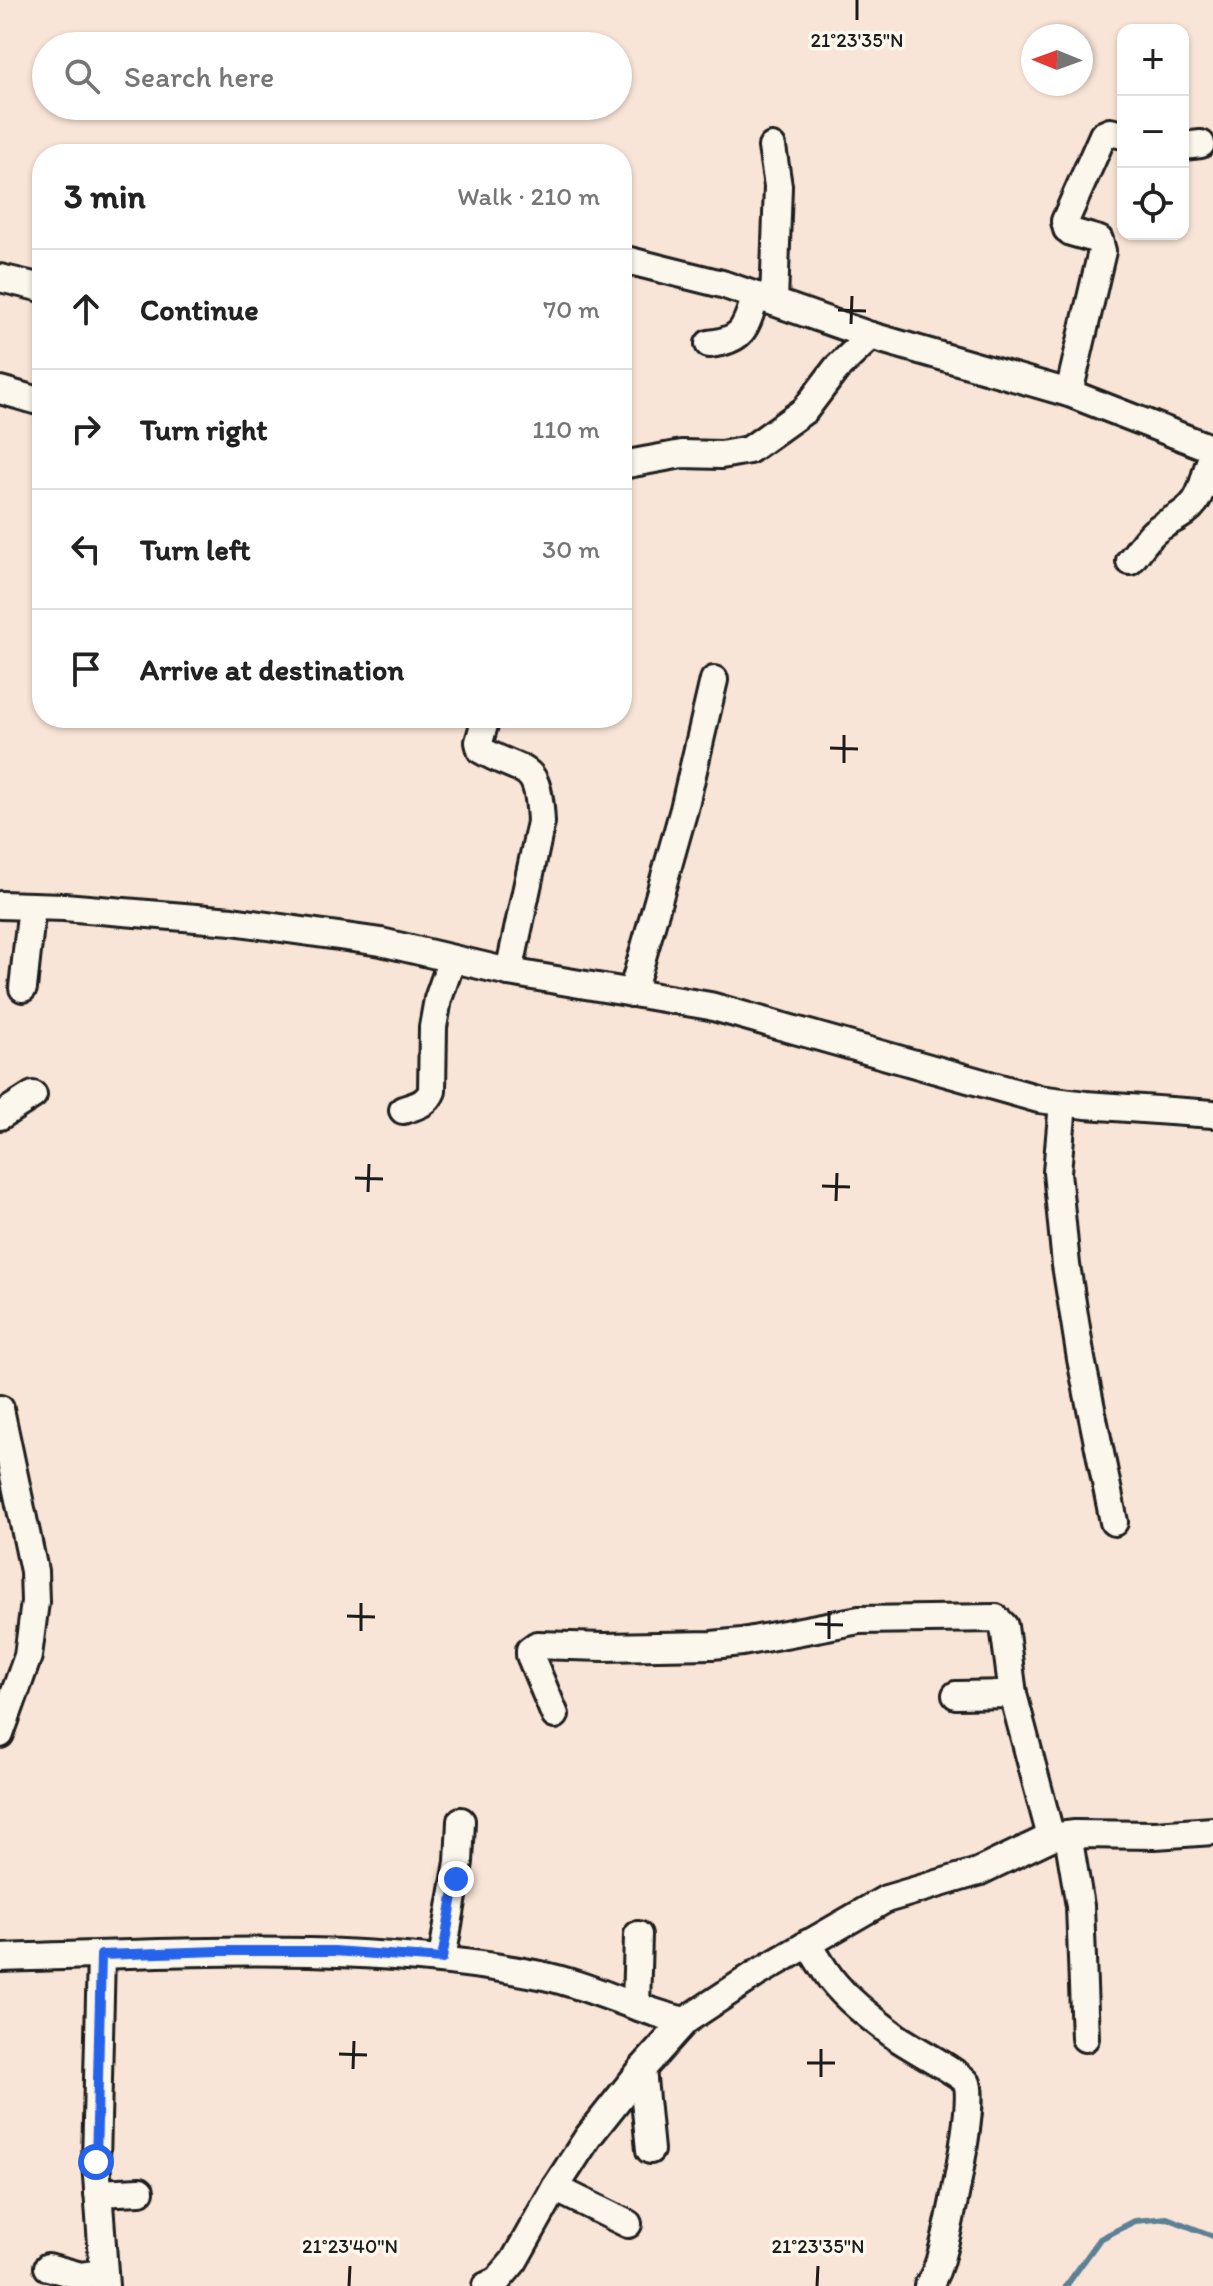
<!DOCTYPE html>
<html lang="en">
<head>
<meta charset="utf-8">
<style>
	:root { --surface:#fff; --page:#f2f2f2; --text:#222; --muted:#767676; --line:#e0e0e0 }
	body { margin:0; font-family:Itim,sans-serif; background:var(--page); color:var(--text) }
	.controls { position:absolute; right:24px; top:24px; display:grid; overflow:hidden; border-radius:16px; box-shadow:0 2px 6px #0004 }
	.controls button { width:72px; height:72px; display:grid; place-items:center; padding:0; border:0; border-bottom:2px solid var(--line); background:var(--surface); color:var(--text); font:40px sans-serif }
	.compass { position:absolute; left:1021px; top:24px; width:72px; height:72px; border-radius:50%; background:var(--surface); box-shadow:0 2px 6px #0004; rotate:271deg }
	.stop { position:absolute; width:24px; height:24px; margin:-18px; border:6px solid #2563eb; border-radius:50%; background:#fff }
	.stop.end { background:#2563eb; border-color:#fff; box-shadow:0 2px 8px #0008 }
	.list { margin:0; padding:0; list-style:none }
	h2 { display:flex; justify-content:space-between; align-items:center; height:104px; margin:0; padding:0 32px; font-size:34px }
	h2 small { font-size:26px; font-weight:400; color:var(--muted) }
	.list li { display:grid; grid-template-columns:52px 1fr auto; gap:24px; align-items:center; box-sizing:border-box; height:120px; padding:0 32px; border-top:2px solid var(--line) }
	.list b { display:block; font-size:30px; white-space:nowrap }
	.list em { font-size:26px; font-style:normal; color:var(--muted) }
	.icon { flex:none; width:44px; height:44px; fill:none; stroke:currentColor; stroke-width:2; stroke-linecap:round; stroke-linejoin:round }
	.map { position:relative; flex:none; width:1213px; height:2286px; overflow:hidden }
	.search { position:absolute; background:var(--surface); box-shadow:0 2px 6px #0004; left:32px; top:32px; width:600px; height:88px; display:flex; align-items:center; gap:20px; box-sizing:border-box; padding:0 28px; border-radius:44px; color:var(--muted); font-size:30px }
	.panel { position:absolute; background:var(--surface); box-shadow:0 2px 6px #0004; left:32px; top:144px; width:600px; height:584px; border-radius:32px }
	.map>svg:first-child { display:block }
	.lines { fill:none; stroke-linecap:round; stroke-linejoin:round }
	.stream { stroke:#5c8095; stroke-width:6 }
	.minor-casing { stroke:#1c1c1c; stroke-width:32 }
	.minor { stroke:#fbf7ec; stroke-width:26 }
	.route { stroke:#2563eb; stroke-width:10 }
	.ticks { fill:none; stroke:#1c1c1c; stroke-width:3 }
	.ticks-label { font-size:20px; text-anchor:middle; fill:#1c1c1c; stroke:#fbf7ec; stroke-width:7; stroke-linejoin:round; paint-order:stroke }
</style>
</head>
<body>
<div class="map">
<svg width="1213" height="2286" viewBox="0 0 1213 2286">
	<rect width="100%" height="100%" fill="#f9e5d7"/>
	<filter id="ink" filterUnits="userSpaceOnUse"><feTurbulence type="fractalNoise" baseFrequency=".0125" numOctaves="2"/><feDisplacementMap in="SourceGraphic" scale="16" xChannelSelector="R" yChannelSelector="G"/><feConvolveMatrix kernelMatrix="1 2 1 2 8 2 1 2 1" color-interpolation-filters="sRGB"/></filter>
	<g filter="url(#ink)">
		<g class="lines">
			<path class="stream" d="M 1066,2286 L 1100,2239 L 1135,2221 L 1167,2218 L 1213,2236"/>
			<defs>
				<g id="minor">
					<path d="M 1183,146 L 1201,144"/>
					<path d="M 772,147 L 778,186 L 774,302"/>
					<path d="M 622,259 L 722,284 L 871,336 L 1069,393 L 1213,449"/>
					<path d="M 0,278 L 42,288"/>
					<path d="M 709,344 C 745,340 745,327 756,296"/>
					<path d="M 0,390 L 42,402"/>
					<path d="M 1069,393 L 1102,251 L 1099,240 L 1071,232 L 1067,229 L 1065,221 L 1103,135 L 1110,132 L 1123,135"/>
					<path d="M 622,465 L 682,454 L 721,455 L 749,450 L 805,410 L 836,369 L 871,336"/>
					<path d="M 1130,561 C 1138,552 1145,540 1154,532 C 1168,520 1184,517 1195,502 C 1205,488 1205,470 1213,455"/>
					<path d="M 486,718 L 479,742 L 481,750 C 526,776 538,759 541,822 L 509,972"/>
					<path d="M 0,905 L 64,907 L 232,921 L 381,942 L 509,972 L 710,1006 L 1039,1099 L 1086,1105 L 1213,1114"/>
					<path d="M 23,988 L 32,906"/>
					<path d="M 632,993 L 684,809 L 714,680"/>
					<path d="M 1063,1103 L 1057,1172 L 1066,1265 L 1081,1359 L 1114,1522"/>
					<path d="M 403,1110 C 415,1106 427,1104 432,1091 L 433,1027 L 438,999 L 452,959"/>
					<path d="M 0,1116 L 33,1095"/>
					<path d="M 0,1409 L 34,1571 L 35,1602 L 28,1656 L 0,1734"/>
					<path d="M 956,1695 L 1013,1694"/>
					<path d="M 555,1715 L 530,1655 L 530,1650 L 537,1645 L 604,1647 L 712,1645 L 742,1642 L 859,1620 L 996,1618 L 1004,1626 L 1013,1694 L 1051,1837"/>
					<path d="M 1068,1835 L 1080,1906 L 1085,2038"/>
					<path d="M 808,1943 C 815,1955 823,1968 831,1979 C 848,2001 874,2020 895,2036 C 908,2046 962,2074 967,2083 C 976,2100 949,2228 942,2252 C 939,2265 935,2276 928,2286"/>
					<path d="M 101,1955 L 96,2162 L 105,2286"/>
					<path d="M 0,1958 C 180,1953 362,1940 540,1975 C 590,1985 635,2010 685,2021"/>
					<path d="M 442,1959 L 459,1862 L 461,1821"/>
					<path d="M 636,2006 L 638,1935"/>
					<path d="M 642,2069 L 650,2150"/>
					<path d="M 555,2188 L 628,2224"/>
					<path d="M 98,2193 L 140,2191"/>
					<path d="M 48,2267 L 81,2276 L 103,2273"/>
					<path d="M 486,2286 L 497,2281 L 514,2261 L 555,2188 L 588,2137 L 642,2069 L 685,2021 L 756,1974 L 886,1899 L 978,1872 L 1051,1837 L 1075,1834 L 1155,1835 L 1213,1831"/>
				</g>
			</defs>
			<use href="#minor" class="minor-casing"/>
			<use href="#minor" class="minor"/>
		</g>
	</g>
	<g class="lines" filter="url(#ink)">
		<path class="route" d="M 96,2162 L 101,1955 L 219,1951 L 334,1951 L 442,1959 L 456,1879"/>
	</g>
	<path class="ticks" d="M 857,20 L 857,0M 838,310 L 866,311M 851,324 L 852,296M 830,748 L 858,749M 844,763 L 844,735M 355,1178 L 383,1179M 822,1186 L 850,1187M 368,1192 L 369,1164M 836,1201 L 837,1173M 347,1616 L 375,1617M 815,1624 L 843,1625M 361,1631 L 361,1603M 829,1639 L 829,1611M 339,2054 L 367,2055M 807,2063 L 835,2063M 353,2069 L 354,2041M 821,2077 L 821,2049M 349,2286 L 350,2266M 817,2286 L 818,2266"/>
	<g class="ticks-label">
		<text x="857" y="47">21°23'35"N</text>
		<text x="350" y="2253">21°23'40"N</text>
		<text x="818" y="2253">21°23'35"N</text>
	</g>
</svg>
<div class="controls">
<button>+</button>
<button>−</button>
<button><svg class="icon" aria-label="locate" viewBox="0 0 24 24"><circle cx="12" cy="12" r="6"/><path d="M12 2v4M12 18v4M2 12h4M18 12h4"/></svg></button>
</div>
<svg class="compass" viewBox="-18 -18 36 36"><path d="M0-13l5 13h-10z" fill="#e53935"/><path d="M0 13l5-13h-10z" fill="#767676"/></svg>
<div class="stop" style="left:96px;top:2162px"></div>
<div class="stop end" style="left:456px;top:1879px"></div>
<div class="search"><svg class="icon" aria-label="search" viewBox="0 0 24 24"><circle cx="10" cy="10" r="6"/><path d="M15 15l6 6"/></svg>Search here</div>
<section class="panel">
<h2>3 min<small>Walk · 210 m</small></h2>
<ul class="list">
<li><svg class="icon" aria-label="ahead" viewBox="0 0 24 24"><path d="M12 20V5M6 11l6-6 6 6"/></svg><div><b>Continue</b></div><em>70 m</em></li>
<li><svg class="icon" aria-label="right" viewBox="0 0 24 24"><path d="M7 20v-9h11M14 6l5 5-5 5"/></svg><div><b>Turn right</b></div><em>110 m</em></li>
<li><svg class="icon" aria-label="left" viewBox="0 0 24 24"><path d="M17 20v-9H6M10 6l-5 5 5 5"/></svg><div><b>Turn left</b></div><em>30 m</em></li>
<li><svg class="icon" aria-label="arrive" viewBox="0 0 24 24"><path d="M6 21V4h12l-3 4 3 4H6"/></svg><div><b>Arrive at destination</b></div></li>
</ul>
</section>
</div>
</body>
</html>
